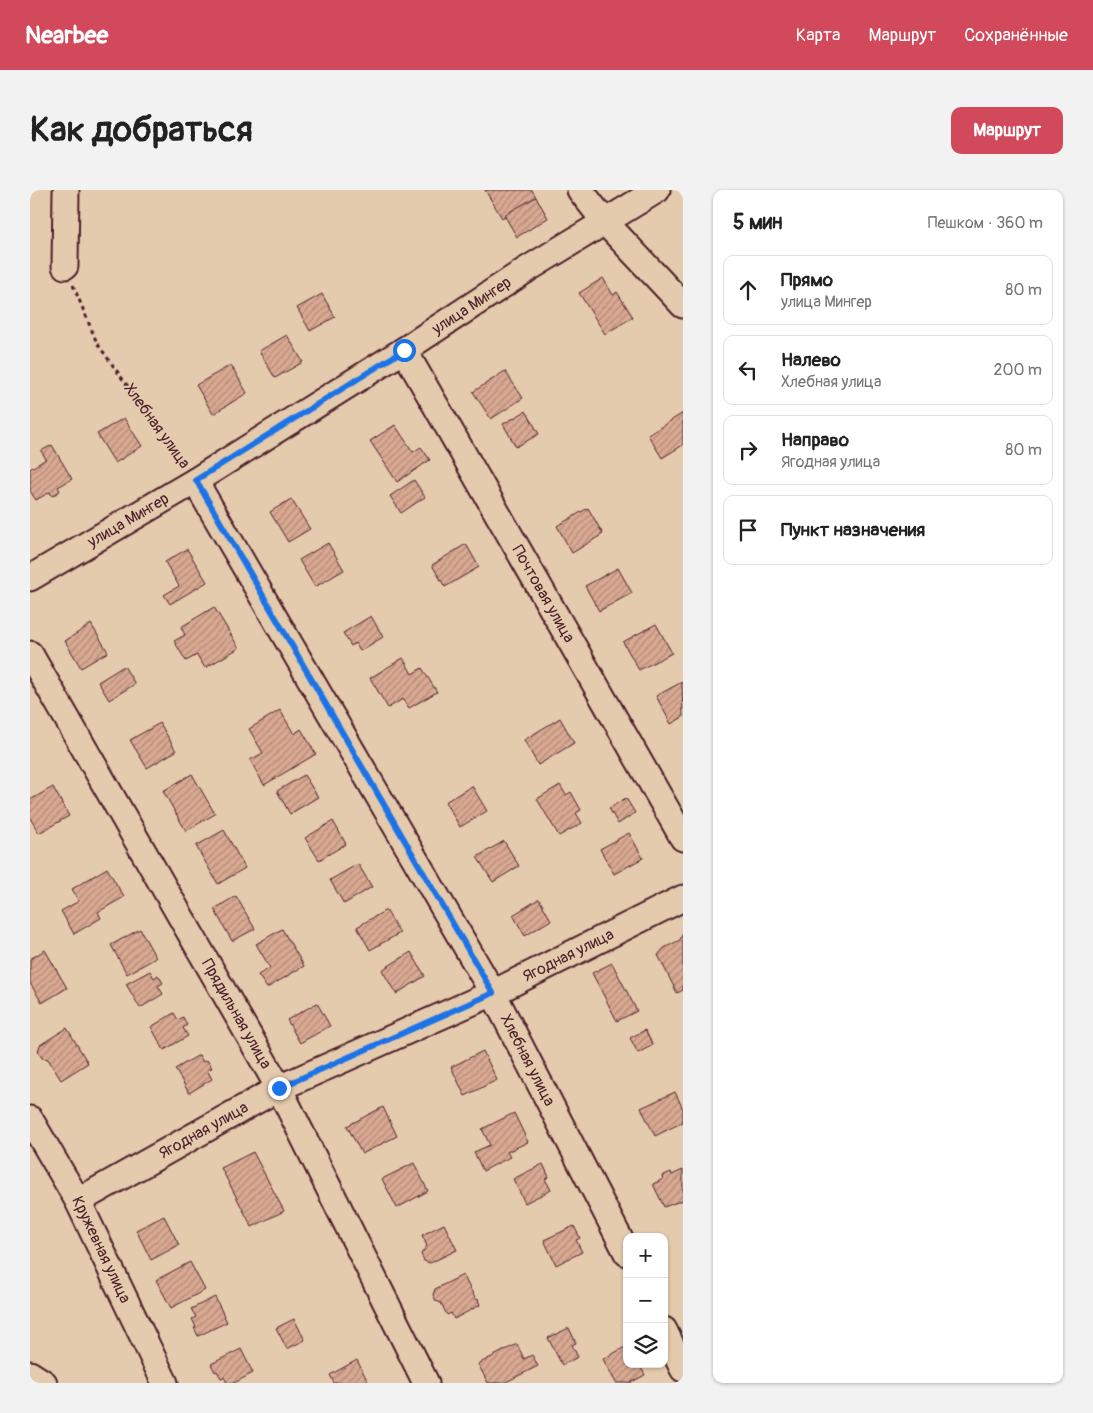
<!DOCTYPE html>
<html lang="ru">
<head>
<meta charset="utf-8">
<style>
	:root { --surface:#fff; --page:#f2f2f2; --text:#222; --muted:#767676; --line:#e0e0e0; --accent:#d1495b }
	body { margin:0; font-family:Pangolin,sans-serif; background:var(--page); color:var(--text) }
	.controls { position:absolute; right:15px; bottom:15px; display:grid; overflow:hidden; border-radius:10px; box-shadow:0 1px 4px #0004 }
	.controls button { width:45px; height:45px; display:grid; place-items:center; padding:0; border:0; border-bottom:1px solid var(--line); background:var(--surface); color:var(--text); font:25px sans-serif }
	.stop { position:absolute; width:15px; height:15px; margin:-11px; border:4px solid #1a73e8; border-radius:50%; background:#fff }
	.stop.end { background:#1a73e8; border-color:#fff; box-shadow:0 1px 5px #0008 }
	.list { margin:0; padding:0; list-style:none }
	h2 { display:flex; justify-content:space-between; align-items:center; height:65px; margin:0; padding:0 20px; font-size:21px }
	h2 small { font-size:16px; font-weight:400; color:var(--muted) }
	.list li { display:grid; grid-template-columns:32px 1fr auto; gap:15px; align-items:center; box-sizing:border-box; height:70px; margin:0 10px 10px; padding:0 10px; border:1px solid var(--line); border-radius:10px }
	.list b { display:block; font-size:19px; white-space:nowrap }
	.list p { margin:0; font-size:16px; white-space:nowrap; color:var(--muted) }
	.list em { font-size:16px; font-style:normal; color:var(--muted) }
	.icon { flex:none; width:28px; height:28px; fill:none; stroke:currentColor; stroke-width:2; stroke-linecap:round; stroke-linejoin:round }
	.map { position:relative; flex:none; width:653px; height:1193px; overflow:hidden; border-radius:10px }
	header { display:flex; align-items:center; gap:30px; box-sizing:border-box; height:70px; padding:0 25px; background:var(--accent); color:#fff }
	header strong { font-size:24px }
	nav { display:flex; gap:28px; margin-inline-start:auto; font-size:18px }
	.intro { display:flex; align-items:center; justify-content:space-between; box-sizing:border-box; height:120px; padding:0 30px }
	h1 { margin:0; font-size:35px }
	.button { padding:12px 22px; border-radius:10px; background:var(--accent); color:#fff; font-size:18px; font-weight:700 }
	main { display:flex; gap:30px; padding:0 30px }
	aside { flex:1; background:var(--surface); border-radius:10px; box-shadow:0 1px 4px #0004 }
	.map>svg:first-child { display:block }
	.building { fill:url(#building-hatch); stroke:#4a1f2b }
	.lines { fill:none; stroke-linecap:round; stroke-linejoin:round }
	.minor-casing { stroke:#4a1f2b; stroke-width:29 }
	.path { stroke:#4a1f2b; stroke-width:3; stroke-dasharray:4 4; stroke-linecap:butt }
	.minor { stroke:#e5cbad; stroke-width:25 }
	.route { stroke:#1a73e8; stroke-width:6 }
	.labels { text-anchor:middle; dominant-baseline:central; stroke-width:4; stroke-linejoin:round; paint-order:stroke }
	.street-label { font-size:16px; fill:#4a1f2b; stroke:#e5cbad }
</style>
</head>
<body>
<header>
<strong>Nearbee</strong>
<nav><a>Карта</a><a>Маршрут</a><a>Сохранённые</a></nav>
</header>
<div class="intro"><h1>Как добраться</h1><a class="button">Маршрут</a></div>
<main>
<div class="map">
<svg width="653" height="1193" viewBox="0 0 653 1193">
	<defs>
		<pattern id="building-hatch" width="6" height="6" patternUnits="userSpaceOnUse" patternTransform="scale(1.25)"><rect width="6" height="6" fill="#d9a992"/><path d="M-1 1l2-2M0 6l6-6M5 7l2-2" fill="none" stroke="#b28977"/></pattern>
	</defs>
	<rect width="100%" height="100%" fill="#e5cbad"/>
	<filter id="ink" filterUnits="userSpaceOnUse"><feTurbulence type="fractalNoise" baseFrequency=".02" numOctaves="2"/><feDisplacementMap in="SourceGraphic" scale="10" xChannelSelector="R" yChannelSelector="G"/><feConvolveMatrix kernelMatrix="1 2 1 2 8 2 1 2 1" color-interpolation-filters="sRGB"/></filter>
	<g filter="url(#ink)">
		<g class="building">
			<path d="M 455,0 L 502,0 L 506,7 L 472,28 Z"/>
			<path d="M 506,7 L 518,28 L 487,47 L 474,25 Z"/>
			<path d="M 573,88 L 583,105 L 587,102 L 603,127 L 575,144 L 549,103 Z"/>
			<path d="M 292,104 L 305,127 L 280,141 L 267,118 Z"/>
			<path d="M 257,145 L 273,172 L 245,188 L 229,161 Z"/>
			<path d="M 201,175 L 217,203 L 183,224 L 166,195 Z"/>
			<path d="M 475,181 L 493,208 L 461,229 L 443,202 Z"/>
			<path d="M 496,221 L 509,244 L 486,257 L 473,234 Z"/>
			<path d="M 653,223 L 653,255 L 632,268 L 618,245 Z"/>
			<path d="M 94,228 L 112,256 L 85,273 L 67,244 Z"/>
			<path d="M 365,235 L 383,262 L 391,257 L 400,270 L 367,292 L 340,251 Z"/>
			<path d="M 22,255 L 42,289 L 28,297 L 30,301 L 22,306 L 20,302 L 6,310 L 0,301 L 0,279 L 16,269 L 11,261 Z"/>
			<path d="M 384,290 L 395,307 L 371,323 L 360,306 Z"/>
			<path d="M 261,309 L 280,339 L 258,352 L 240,322 Z"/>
			<path d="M 558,318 L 573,344 L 542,363 L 527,336 Z"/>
			<path d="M 298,353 L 314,380 L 285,397 L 269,370 Z"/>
			<path d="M 436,354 L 449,377 L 415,397 L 402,375 Z"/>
			<path d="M 157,359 L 177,392 L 140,414 L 134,405 L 149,396 L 135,372 Z"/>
			<path d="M 588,378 L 602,403 L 569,421 L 555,396 Z"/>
			<path d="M 184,417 L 209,458 L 175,478 L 167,465 L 156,471 L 144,451 L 155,445 L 151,437 Z"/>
			<path d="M 341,426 L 353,447 L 330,461 L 325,453 L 321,456 L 313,443 Z"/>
			<path d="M 61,434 L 78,462 L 51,478 L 35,451 Z"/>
			<path d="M 626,434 L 642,463 L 609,480 L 593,452 Z"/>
			<path d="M 373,468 L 382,484 L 392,478 L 407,502 L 379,518 L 373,509 L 358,518 L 340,488 Z"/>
			<path d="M 94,476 L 105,494 L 79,510 L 68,492 Z"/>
			<path d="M 652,492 L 653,527 L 641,534 L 626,506 Z"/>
			<path d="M 250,520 L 264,544 L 271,539 L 286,564 L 234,595 L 220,570 L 233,563 L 219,539 Z"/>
			<path d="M 530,528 L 544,553 L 508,575 L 494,550 Z"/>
			<path d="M 130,533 L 146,561 L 117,578 L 100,550 Z"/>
			<path d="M 162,584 L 185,624 L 156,641 L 133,601 Z"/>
			<path d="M 274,585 L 288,607 L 260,624 L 247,601 Z"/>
			<path d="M 530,595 L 536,605 L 541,602 L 551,620 L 546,623 L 552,633 L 529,646 L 507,609 Z"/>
			<path d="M 442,596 L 457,621 L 430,637 L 415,612 Z"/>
			<path d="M 23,597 L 39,626 L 9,643 L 0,628 L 0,610 Z"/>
			<path d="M 596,608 L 605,623 L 588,634 L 579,618 Z"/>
			<path d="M 303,631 L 316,654 L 289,670 L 275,648 Z"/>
			<path d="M 194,640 L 215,678 L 188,694 L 166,656 Z"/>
			<path d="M 599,643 L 613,668 L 584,684 L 570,659 Z"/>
			<path d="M 474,651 L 489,676 L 463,692 L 447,667 Z"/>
			<path d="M 328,674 L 342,697 L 314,714 L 300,690 Z"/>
			<path d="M 77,678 L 94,707 L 68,722 L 71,728 L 44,744 L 31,721 L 49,711 L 42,699 Z"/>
			<path d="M 206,706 L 225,739 L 202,751 L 184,719 Z"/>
			<path d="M 509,709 L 521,730 L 495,746 L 483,725 Z"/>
			<path d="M 356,720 L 370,743 L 340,760 L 327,737 Z"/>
			<path d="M 110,739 L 126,768 L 97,784 L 81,755 Z"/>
			<path d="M 252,739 L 274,776 L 237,798 L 228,785 L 240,778 L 226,754 Z"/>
			<path d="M 653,743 L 653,800 L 647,803 L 628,765 L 634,758 L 650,750 Z"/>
			<path d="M 15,760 L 37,798 L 12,813 L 0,793 L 0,769 Z"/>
			<path d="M 381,762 L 395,786 L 366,804 L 352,780 Z"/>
			<path d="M 582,773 L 607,821 L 587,831 L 562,783 Z"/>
			<path d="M 120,781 L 124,788 L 128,785 L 133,793 L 128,796 L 133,804 L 110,818 L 96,794 Z"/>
			<path d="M 287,813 L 300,836 L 270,853 L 257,830 Z"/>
			<path d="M 144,823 L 148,830 L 153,827 L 157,835 L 153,838 L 158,846 L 134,860 L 121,837 Z"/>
			<path d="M 37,838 L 58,873 L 31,890 L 18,869 L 12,868 L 8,861 L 10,855 Z"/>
			<path d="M 615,840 L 623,855 L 608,863 L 600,848 Z"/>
			<path d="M 453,861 L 467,890 L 435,906 L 421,877 Z"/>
			<path d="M 169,865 L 173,872 L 177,870 L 182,878 L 177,880 L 182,889 L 159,903 L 145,879 Z"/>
			<path d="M 645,902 L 653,919 L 653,932 L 625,946 L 611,918 Z"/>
			<path d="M 353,917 L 367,946 L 332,964 L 317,936 Z"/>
			<path d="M 484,923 L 498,952 L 477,962 L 480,967 L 453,981 L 444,962 L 460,955 L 452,939 Z"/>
			<path d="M 223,962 L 254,1021 L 222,1037 L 191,978 Z"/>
			<path d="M 384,973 L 398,1001 L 367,1018 L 352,989 Z"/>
			<path d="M 513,974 L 519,987 L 515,989 L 521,1000 L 495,1013 L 483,989 Z"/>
			<path d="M 653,980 L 653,1010 L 634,1017 L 623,994 L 633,989 L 632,986 L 641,982 L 642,985 Z"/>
			<path d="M 134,1026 L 149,1055 L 121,1070 L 106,1040 Z"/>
			<path d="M 414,1034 L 427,1060 L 400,1073 L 394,1071 L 391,1064 L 397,1056 L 392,1045 Z"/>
			<path d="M 544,1036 L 550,1048 L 546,1050 L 552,1062 L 526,1075 L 514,1050 Z"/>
			<path d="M 160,1072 L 175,1100 L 141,1118 L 126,1090 Z"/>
			<path d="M 433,1085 L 446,1110 L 448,1109 L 450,1115 L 424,1129 L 421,1123 L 417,1125 L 411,1113 L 406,1111 L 403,1105 L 405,1099 Z"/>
			<path d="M 185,1107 L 197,1132 L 168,1146 L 164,1138 L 166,1137 L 162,1129 L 166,1127 L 161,1119 Z"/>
			<path d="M 264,1129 L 275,1150 L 257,1159 L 246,1138 Z"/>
			<path d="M 539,1138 L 546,1153 L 542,1155 L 548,1167 L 532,1175 L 518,1148 Z"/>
			<path d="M 487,1154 L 494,1169 L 502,1165 L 508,1176 L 474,1193 L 458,1193 L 448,1174 Z"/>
			<path d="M 597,1156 L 597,1174 L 609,1174 L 615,1185 L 600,1193 L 586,1193 L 573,1169 Z"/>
			<path d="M 211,1159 L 223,1183 L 204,1193 L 197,1193 L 194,1187 L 191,1188 L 187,1181 L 185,1182 L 181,1174 Z"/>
			<path d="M 327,1170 L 338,1192 L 304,1193 L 300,1185 Z"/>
		</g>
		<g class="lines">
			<defs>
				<g id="minor">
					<path d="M 550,0 L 575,32 L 653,115"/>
					<path d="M 35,76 L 36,0"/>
					<path id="s1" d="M 374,160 L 653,648"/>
					<path id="s2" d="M 165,291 L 463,803 L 597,1063"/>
					<path id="s3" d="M 0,388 L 165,291 L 374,160 L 496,80 L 627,0"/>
					<path id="s4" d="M 0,464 L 249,898 L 396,1193"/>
					<path id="s5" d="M 0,929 L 48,1011 L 135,1193"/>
					<path id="s6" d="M 48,1011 L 249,898 L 463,803 L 653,708"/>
					<path d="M 634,1140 L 653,1179"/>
					<path d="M 0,1184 L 14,1193"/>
				</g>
			</defs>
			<use href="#minor" class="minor-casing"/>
			<path class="path" d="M 43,95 L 67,153 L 153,274"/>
			<use href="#minor" class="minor"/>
		</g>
	</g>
	<g class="lines" filter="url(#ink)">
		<path class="route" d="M 249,898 L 463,803 L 166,290 L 374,160"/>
	</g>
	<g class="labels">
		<g class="street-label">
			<text stroke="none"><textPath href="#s3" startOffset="519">улица Мингер</textPath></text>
			<text transform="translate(127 236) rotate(54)">Хлебная улица</text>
			<text stroke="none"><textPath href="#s3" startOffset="114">улица Мингер</textPath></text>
			<text stroke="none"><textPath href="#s1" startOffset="281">Почтовая улица</textPath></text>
			<text stroke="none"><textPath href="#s6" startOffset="549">Ягодная улица</textPath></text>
			<text stroke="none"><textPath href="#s4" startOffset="415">Прядильная улица</textPath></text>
			<text stroke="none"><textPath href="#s2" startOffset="668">Хлебная улица</textPath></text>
			<text stroke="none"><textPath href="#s6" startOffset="144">Ягодная улица</textPath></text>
			<text stroke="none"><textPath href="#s5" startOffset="149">Кружевная улица</textPath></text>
		</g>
	</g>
</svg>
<div class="controls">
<button>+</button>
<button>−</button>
<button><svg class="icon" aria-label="layers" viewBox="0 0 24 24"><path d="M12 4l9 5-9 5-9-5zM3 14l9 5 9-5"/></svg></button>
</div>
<div class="stop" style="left:374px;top:160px"></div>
<div class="stop end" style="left:249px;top:898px"></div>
</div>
<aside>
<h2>5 мин<small>Пешком · 360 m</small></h2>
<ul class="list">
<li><svg class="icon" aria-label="ahead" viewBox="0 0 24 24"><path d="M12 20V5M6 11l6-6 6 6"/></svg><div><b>Прямо</b><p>улица Мингер</p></div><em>80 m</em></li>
<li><svg class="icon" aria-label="left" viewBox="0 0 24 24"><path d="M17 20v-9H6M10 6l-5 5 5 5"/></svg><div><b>Налево</b><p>Хлебная улица</p></div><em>200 m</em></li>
<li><svg class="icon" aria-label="right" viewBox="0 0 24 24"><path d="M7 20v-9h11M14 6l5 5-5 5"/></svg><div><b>Направо</b><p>Ягодная улица</p></div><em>80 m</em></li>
<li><svg class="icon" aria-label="arrive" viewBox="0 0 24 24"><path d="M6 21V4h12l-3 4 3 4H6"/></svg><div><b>Пункт назначения</b></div></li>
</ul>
</aside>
</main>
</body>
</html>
